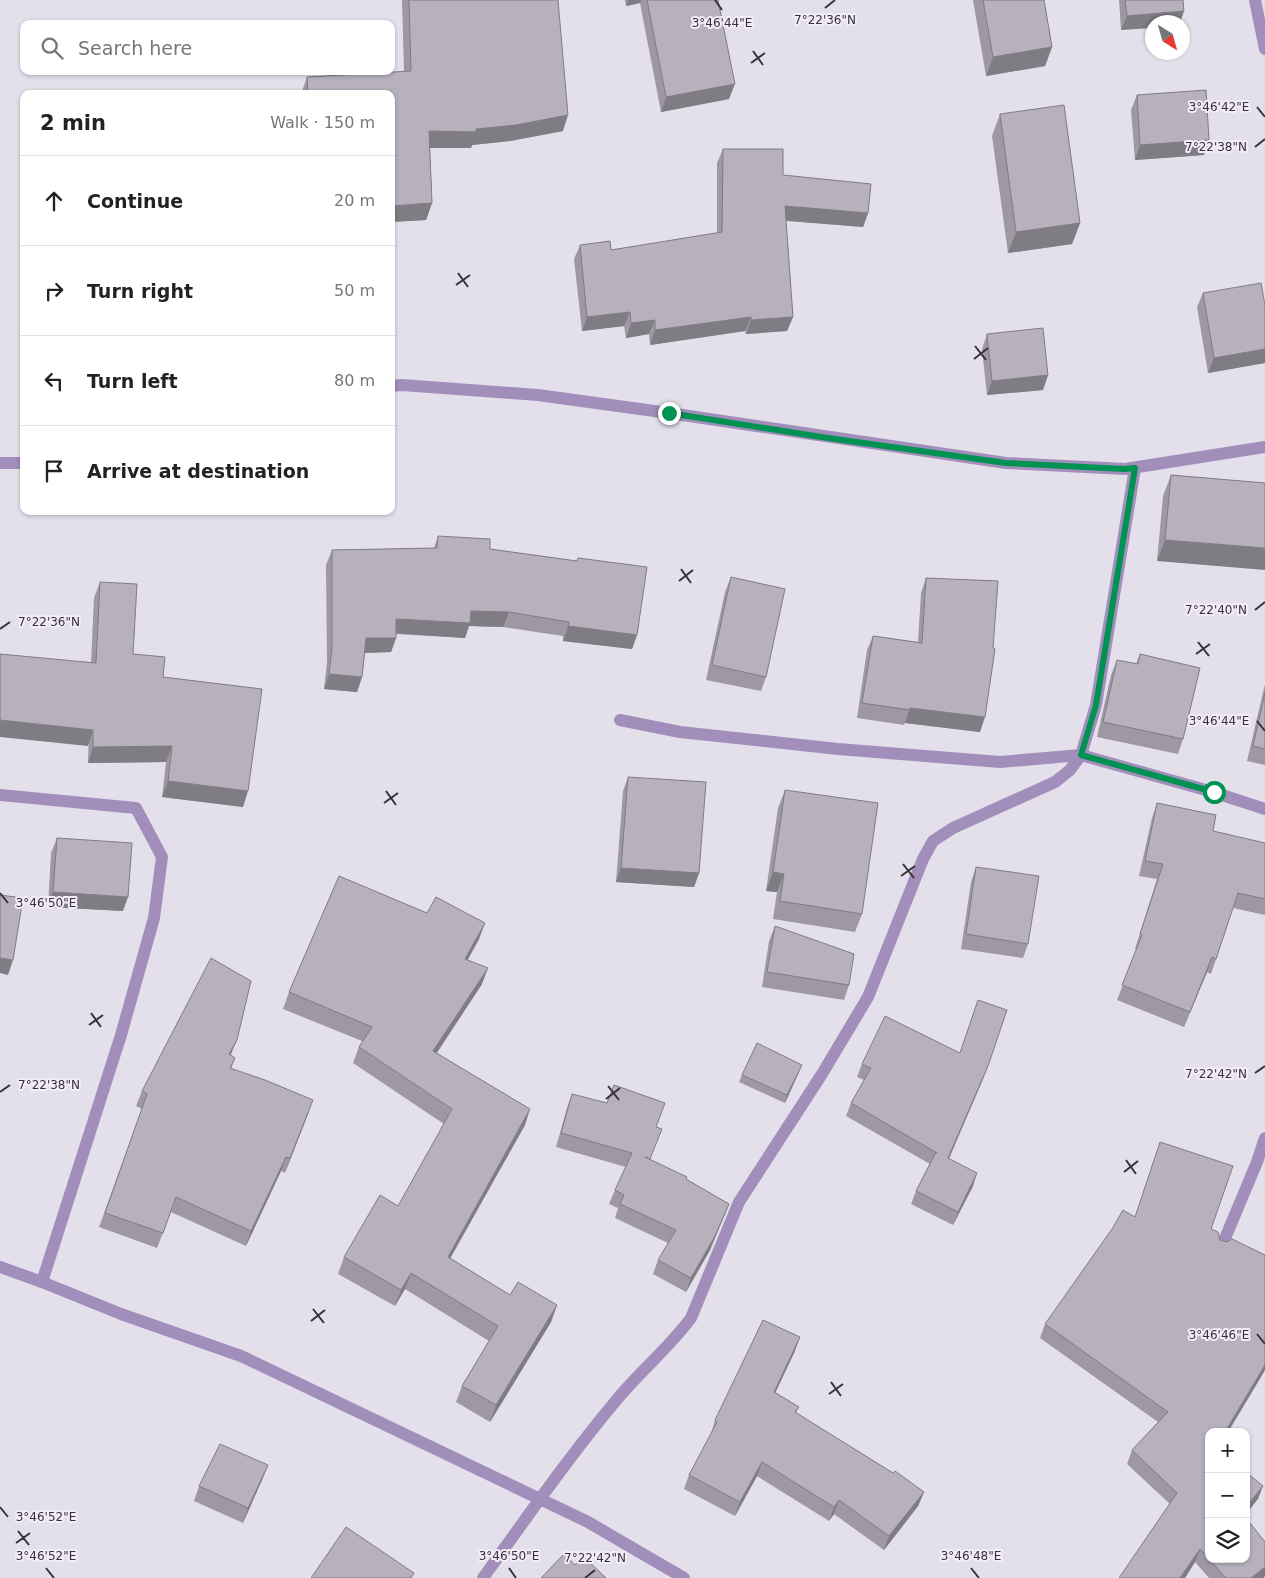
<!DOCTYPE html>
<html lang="en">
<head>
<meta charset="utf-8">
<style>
	:root { --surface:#fff; --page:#f6f6f6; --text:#222; --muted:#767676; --line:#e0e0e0 }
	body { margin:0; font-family:"DejaVu Sans",sans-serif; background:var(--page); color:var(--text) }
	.controls { position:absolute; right:15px; bottom:15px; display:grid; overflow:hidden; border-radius:10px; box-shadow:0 1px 4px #0004 }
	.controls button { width:45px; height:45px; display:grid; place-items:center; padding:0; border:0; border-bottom:1px solid var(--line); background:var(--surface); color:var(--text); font:25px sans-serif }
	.compass { position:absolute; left:1145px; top:15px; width:45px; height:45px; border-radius:50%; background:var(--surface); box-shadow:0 1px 4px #0004; rotate:143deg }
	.stop { position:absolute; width:15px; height:15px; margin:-11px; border:4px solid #009252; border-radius:50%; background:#fff }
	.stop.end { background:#009252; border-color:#fff; box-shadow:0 1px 5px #0008 }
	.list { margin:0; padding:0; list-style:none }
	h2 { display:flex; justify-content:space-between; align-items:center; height:65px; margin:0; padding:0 20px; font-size:21px }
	h2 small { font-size:16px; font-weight:400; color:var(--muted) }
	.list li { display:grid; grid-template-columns:32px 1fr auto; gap:15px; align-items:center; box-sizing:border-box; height:90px; padding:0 20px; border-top:1px solid var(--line) }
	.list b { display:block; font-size:19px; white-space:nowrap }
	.list em { font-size:16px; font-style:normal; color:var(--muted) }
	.icon { flex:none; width:28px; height:28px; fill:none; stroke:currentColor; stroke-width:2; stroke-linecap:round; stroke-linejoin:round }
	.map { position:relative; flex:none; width:1265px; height:1578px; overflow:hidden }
	.search { position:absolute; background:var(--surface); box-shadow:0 1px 4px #0004; left:20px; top:20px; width:375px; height:55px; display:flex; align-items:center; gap:12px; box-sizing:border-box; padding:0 18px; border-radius:10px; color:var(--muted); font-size:19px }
	.panel { position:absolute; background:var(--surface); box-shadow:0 1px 4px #0004; left:20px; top:90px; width:375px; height:425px; border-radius:10px }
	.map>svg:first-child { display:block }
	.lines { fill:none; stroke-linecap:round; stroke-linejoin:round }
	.street { stroke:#a28ebb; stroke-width:12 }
	.wall { fill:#9d98a3 }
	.shaded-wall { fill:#7f7c84 }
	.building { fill:#b6b1bd; stroke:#7f7c84 }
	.route { stroke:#009252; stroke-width:6 }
	.ticks { fill:none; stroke:#353338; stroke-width:2 }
	.ticks-label { font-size:12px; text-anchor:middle; fill:#353338; stroke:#f2edf9; stroke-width:4; stroke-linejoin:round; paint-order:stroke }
</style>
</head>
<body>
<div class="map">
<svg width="1265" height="1578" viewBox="0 0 1265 1578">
	<rect width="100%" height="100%" fill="#e4e0eb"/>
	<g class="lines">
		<g class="street">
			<path d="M 1255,0 L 1265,49"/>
			<path d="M 391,386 L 402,385 L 538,395 L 669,413 L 1006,463 L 1125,469 L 1265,447"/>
			<path d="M 0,463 L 24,463"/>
			<path d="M 620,720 L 680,732 L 838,749 L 1000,762 L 1081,755 L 1213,792 L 1265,809"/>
			<path d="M 0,795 L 136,808 L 162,857 L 154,918 L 121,1035 L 42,1282"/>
			<path d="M 1221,1248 L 1257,1162 L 1265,1138"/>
			<path d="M 0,1267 L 42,1282 L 121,1314 L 241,1356 L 588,1522 L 684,1578"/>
			<path d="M 483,1578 C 525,1520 568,1458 614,1403 C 638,1373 668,1349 691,1318 L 739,1202 L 822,1074 L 868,997 L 923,859 L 933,841 L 953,828 L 1055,782 L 1070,770 L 1081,755 L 1096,705 L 1135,468"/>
		</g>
	</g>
	<g class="wall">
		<path d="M 402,0 L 558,0 L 563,131 L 510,141 L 472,145 L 471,148 L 430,148 L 432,203 L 426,220 L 391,222 L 391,94 L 301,94 L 307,77 L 404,72 Z"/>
		<path d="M 625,0 L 718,0 L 729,99 L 661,112 L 640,3 L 626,6 Z"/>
		<path d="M 973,0 L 1044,0 L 1052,47 L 1045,66 L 986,76 Z"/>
		<path d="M 1119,0 L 1183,0 L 1184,11 L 1180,22 L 1152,22 L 1121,30 Z"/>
		<path d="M 1137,95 L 1209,140 L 1204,155 L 1135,160 L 1131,110 Z"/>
		<path d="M 1000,114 L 1080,223 L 1072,244 L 1008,253 L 992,136 Z"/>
		<path d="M 723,149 L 868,213 L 863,227 L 786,221 L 793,317 L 787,331 L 746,334 L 745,331 L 650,345 L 649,334 L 626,338 L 624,326 L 582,331 L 574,259 L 580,245 L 611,250 L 717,233 L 717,163 Z"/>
		<path d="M 1203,293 L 1265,305 L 1265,363 L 1208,373 L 1197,307 Z"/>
		<path d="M 987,334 L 1048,375 L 1043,390 L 987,395 L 982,349 Z"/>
		<path d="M 1171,475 L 1265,483 L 1157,561 L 1163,496 Z"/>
		<path d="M 438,536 L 490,549 L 577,561 L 578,558 L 637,635 L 632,649 L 563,641 L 563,636 L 503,627 L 469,626 L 465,638 L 396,634 L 396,638 L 391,652 L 365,653 L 362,677 L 357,692 L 324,689 L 327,662 L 326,565 L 332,550 L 434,548 Z"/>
		<path d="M 731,577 L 766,677 L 761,691 L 706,680 L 725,592 Z"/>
		<path d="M 926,578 L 980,732 L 905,723 L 904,725 L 857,718 L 867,650 L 873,636 L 918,642 L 921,593 Z"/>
		<path d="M 100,582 L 133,654 L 163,677 L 243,807 L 162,797 L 166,762 L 88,763 L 91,663 L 94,598 Z"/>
		<path d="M 1140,654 L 1183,739 L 1178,754 L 1097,737 L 1111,675 L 1117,660 L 1136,664 Z"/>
		<path d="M 1265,684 L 1265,765 L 1247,761 Z"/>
		<path d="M 628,777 L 699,873 L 694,887 L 616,882 L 623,791 Z"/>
		<path d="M 785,790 L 862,914 L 855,932 L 773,919 L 777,892 L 766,891 L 778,808 Z"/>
		<path d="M 1157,803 L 1213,831 L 1265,843 L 1265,915 L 1233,908 L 1211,974 L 1207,972 L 1184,1027 L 1117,1000 L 1137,949 L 1135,949 L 1157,879 L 1139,876 L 1152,818 Z"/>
		<path d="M 57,838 L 123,911 L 48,907 L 51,853 Z"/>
		<path d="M 976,867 L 1028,944 L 1023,958 L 961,949 L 971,882 Z"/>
		<path d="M 775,926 L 849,985 L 844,1000 L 762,987 L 769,941 Z"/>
		<path d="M 479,939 L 467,960 L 482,984 L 437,1053 L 525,1125 L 450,1258 L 510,1295 L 557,1305 L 551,1322 L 490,1422 L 456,1402 L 462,1386 L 489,1341 L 405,1289 L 395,1306 L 338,1274 L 344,1257 L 398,1206 L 444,1124 L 353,1063 L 359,1047 L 362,1041 L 283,1009 L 289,992 Z"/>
		<path d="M 978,1000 L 983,1079 L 949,1159 L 973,1186 L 953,1225 L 911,1204 L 916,1191 L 930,1164 L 846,1116 L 851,1103 L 864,1080 L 857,1077 L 862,1064 L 960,1053 Z"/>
		<path d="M 231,1055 L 235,1058 L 231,1069 L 308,1114 L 285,1173 L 281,1171 L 246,1246 L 171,1212 L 157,1248 L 99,1227 L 142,1109 L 136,1106 L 142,1091 Z"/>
		<path d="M 799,1072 L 785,1103 L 739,1082 L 742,1075 Z"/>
		<path d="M 572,1094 L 656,1127 L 650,1159 L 729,1204 L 710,1250 L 686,1292 L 653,1274 L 658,1260 L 668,1243 L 615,1218 L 618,1208 L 609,1204 L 615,1190 L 626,1167 L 556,1147 L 567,1108 Z"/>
		<path d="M 1135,1216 L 1211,1229 L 1220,1240 L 1265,1255 L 1265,1370 L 1228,1432 L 1209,1432 L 1209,1559 L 1246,1559 L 1265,1542 L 1265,1576 L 1263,1578 L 1209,1578 L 1195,1562 L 1185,1578 L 1119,1578 L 1170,1504 L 1127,1464 L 1132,1450 L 1158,1422 L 1040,1338 L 1045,1324 Z"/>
		<path d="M 795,1351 L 775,1392 L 799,1407 L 796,1413 L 924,1492 L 918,1506 L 884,1550 L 834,1514 L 829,1521 L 757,1476 L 735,1516 L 684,1489 L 689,1475 L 711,1434 L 715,1420 Z"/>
		<path d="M 268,1465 L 262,1480 L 243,1523 L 194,1501 L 199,1486 Z"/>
	</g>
	<g class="shaded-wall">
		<path d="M 628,0 L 641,0 L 640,3 L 626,6 Z"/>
		<path d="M 1184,11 L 1180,22 L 1152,22 L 1152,28 L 1121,30 L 1127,16 Z"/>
		<path d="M 1052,47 L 1045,66 L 986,76 L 993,57 Z"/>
		<path d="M 735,84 L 729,99 L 661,112 L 666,97 Z"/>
		<path d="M 568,115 L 563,131 L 510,141 L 472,145 L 471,148 L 423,148 L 429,131 L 476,129 Z"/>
		<path d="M 1209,140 L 1204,155 L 1135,160 L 1140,145 Z"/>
		<path d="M 432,203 L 426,220 L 391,222 L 391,206 Z"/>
		<path d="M 785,206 L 868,213 L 863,227 L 780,220 Z"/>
		<path d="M 1080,223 L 1072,244 L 1008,253 L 1016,232 Z"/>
		<path d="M 630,312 L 624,326 L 582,331 L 587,317 Z"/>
		<path d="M 751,317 L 745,331 L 650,345 L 655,330 Z"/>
		<path d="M 793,317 L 787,331 L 746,334 L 751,320 Z"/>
		<path d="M 655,320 L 649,334 L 626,338 L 631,323 Z"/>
		<path d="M 1265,349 L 1265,363 L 1208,373 L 1214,358 Z"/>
		<path d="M 1048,375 L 1043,390 L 987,395 L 992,381 Z"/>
		<path d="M 1165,540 L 1265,548 L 1265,570 L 1157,561 Z"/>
		<path d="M 471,611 L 509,612 L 503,627 L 469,626 L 465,638 L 391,633 L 396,619 Z"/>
		<path d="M 568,626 L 637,635 L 632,649 L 563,641 Z"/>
		<path d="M 366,638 L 396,638 L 391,652 L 361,653 Z"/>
		<path d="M 329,674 L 362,677 L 357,692 L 324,689 Z"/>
		<path d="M 910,708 L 985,717 L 980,732 L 905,723 Z"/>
		<path d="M 0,720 L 93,730 L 88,746 L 0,737 Z"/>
		<path d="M 172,746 L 166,762 L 88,763 L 93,747 Z"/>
		<path d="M 168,781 L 248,791 L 243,807 L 162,797 Z"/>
		<path d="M 621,868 L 699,873 L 694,887 L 616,882 Z"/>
		<path d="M 773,872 L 784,874 L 777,892 L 766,891 Z"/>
		<path d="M 53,892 L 128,897 L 123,911 L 48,907 Z"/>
		<path d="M 485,923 L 479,939 L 459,976 L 465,959 Z"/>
		<path d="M 1212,957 L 1207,972 L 1184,1027 Z"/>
		<path d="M 0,958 L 13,960 L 8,975 L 0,973 Z"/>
		<path d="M 488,968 L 482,984 L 427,1067 L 433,1051 Z"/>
		<path d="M 237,1040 L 231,1054 L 223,1069 L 229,1054 Z"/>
		<path d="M 802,1065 L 799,1072 L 785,1103 L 787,1095 Z"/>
		<path d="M 988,1066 L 983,1079 L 943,1171 L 948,1158 Z"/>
		<path d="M 313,1100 L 308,1114 L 285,1173 L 290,1158 Z"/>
		<path d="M 530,1109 L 525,1125 L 442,1273 L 448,1257 Z"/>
		<path d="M 286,1157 L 281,1171 L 246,1246 L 251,1231 Z"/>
		<path d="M 977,1173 L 973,1186 L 953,1225 L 958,1212 Z"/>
		<path d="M 729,1204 L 710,1250 L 686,1292 L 691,1278 Z"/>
		<path d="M 411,1273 L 405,1289 L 395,1306 L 401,1290 Z"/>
		<path d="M 557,1305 L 551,1322 L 490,1422 L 496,1405 Z"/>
		<path d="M 800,1337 L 795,1351 L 769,1406 L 774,1392 Z"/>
		<path d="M 1265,1365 L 1265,1370 L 1228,1432 L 1225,1432 Z"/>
		<path d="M 762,1462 L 757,1476 L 735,1516 L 740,1502 Z"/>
		<path d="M 268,1465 L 262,1480 L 243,1523 L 248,1508 Z"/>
		<path d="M 1263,1486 L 1258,1499 L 1246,1514 L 1246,1507 Z"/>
		<path d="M 924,1492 L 918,1506 L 884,1550 L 889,1536 Z"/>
		<path d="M 839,1500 L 834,1514 L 829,1521 L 834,1507 Z"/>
		<path d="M 1200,1549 L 1195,1562 L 1185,1578 L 1180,1578 Z"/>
		<path d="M 1265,1567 L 1265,1576 L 1263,1578 L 1251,1578 Z"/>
	</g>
	<g class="building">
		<path d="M 409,0 L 558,0 L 568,115 L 516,125 L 476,129 L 476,132 L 429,131 L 432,203 L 391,206 L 391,94 L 308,94 L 307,77 L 411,71 Z"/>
		<path d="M 647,0 L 718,0 L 735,84 L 666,97 Z"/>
		<path d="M 983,0 L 1044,0 L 1052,47 L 993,57 Z"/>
		<path d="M 1125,0 L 1183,0 L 1184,11 L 1127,16 Z"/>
		<path d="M 1206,90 L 1209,140 L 1140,145 L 1137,95 Z"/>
		<path d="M 1064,105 L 1080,223 L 1016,232 L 1000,114 Z"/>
		<path d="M 723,149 L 783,149 L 783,175 L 871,184 L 868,213 L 785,206 L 793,317 L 751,320 L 751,317 L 655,330 L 655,320 L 631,323 L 630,312 L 587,317 L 580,245 L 610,241 L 611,250 L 722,232 Z"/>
		<path d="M 1261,283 L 1265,305 L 1265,349 L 1214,358 L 1203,293 Z"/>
		<path d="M 1043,328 L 1048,375 L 992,381 L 987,334 Z"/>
		<path d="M 1171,475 L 1265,483 L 1265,548 L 1165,540 Z"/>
		<path d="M 438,536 L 490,539 L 490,549 L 577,561 L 578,558 L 647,567 L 637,635 L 568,626 L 569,622 L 509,612 L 471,611 L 470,623 L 396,619 L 396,638 L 366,638 L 362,677 L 329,674 L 332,647 L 332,550 L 437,548 Z"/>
		<path d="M 731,577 L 785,589 L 766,677 L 712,665 Z"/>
		<path d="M 926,578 L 998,581 L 993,648 L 995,649 L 985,717 L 910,708 L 910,710 L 862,703 L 873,636 L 922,643 Z"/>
		<path d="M 100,582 L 137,584 L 133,654 L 165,657 L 163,677 L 262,689 L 248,791 L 168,781 L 172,746 L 93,747 L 93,730 L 0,720 L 0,654 L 96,663 Z"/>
		<path d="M 1140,654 L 1200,668 L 1183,739 L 1103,722 L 1117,660 L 1138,664 Z"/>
		<path d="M 1265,693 L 1265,749 L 1253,746 Z"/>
		<path d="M 628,777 L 706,782 L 699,873 L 621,868 Z"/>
		<path d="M 785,790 L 878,803 L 862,914 L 780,901 L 784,874 L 773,872 Z"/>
		<path d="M 1157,803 L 1216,815 L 1213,831 L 1265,843 L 1265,899 L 1238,893 L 1216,959 L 1212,957 L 1190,1012 L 1122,985 L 1142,935 L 1140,934 L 1163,864 L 1145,861 Z"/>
		<path d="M 57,838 L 132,843 L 128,897 L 53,892 Z"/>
		<path d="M 976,867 L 1039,876 L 1028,944 L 966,934 Z"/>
		<path d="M 339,876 L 427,913 L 436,897 L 485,923 L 465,959 L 488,968 L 433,1051 L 530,1109 L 448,1257 L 510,1295 L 518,1282 L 557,1305 L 496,1405 L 462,1386 L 498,1326 L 411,1273 L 401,1290 L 344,1257 L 380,1195 L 398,1206 L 452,1109 L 359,1047 L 372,1027 L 289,992 Z"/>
		<path d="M 0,895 L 23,898 L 13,960 L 0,958 Z"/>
		<path d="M 775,926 L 854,954 L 849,985 L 767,972 Z"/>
		<path d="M 211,958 L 251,981 L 237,1040 L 229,1054 L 235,1058 L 230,1068 L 265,1080 L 313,1100 L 290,1158 L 286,1157 L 251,1231 L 176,1197 L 163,1233 L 105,1213 L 147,1094 L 142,1091 Z"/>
		<path d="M 978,1000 L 1007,1010 L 988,1066 L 948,1158 L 977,1173 L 958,1212 L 916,1191 L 936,1152 L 937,1153 L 851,1103 L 871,1068 L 862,1064 L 885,1016 L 960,1053 Z"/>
		<path d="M 757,1043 L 802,1065 L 787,1095 L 742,1075 Z"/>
		<path d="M 614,1085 L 665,1103 L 656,1127 L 662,1129 L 650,1159 L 645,1157 L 687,1177 L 686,1179 L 729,1204 L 715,1236 L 691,1278 L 658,1260 L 676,1230 L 620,1204 L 624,1195 L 615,1190 L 632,1153 L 561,1133 L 572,1094 L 607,1103 Z"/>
		<path d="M 1160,1142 L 1233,1166 L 1211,1229 L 1218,1232 L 1220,1240 L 1227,1242 L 1232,1239 L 1265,1255 L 1265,1365 L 1225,1432 L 1209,1432 L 1209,1558 L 1200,1549 L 1180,1578 L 1119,1578 L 1177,1493 L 1132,1450 L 1168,1412 L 1045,1324 L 1112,1229 L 1123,1210 L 1135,1217 Z"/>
		<path d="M 763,1320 L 800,1337 L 774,1392 L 799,1407 L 795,1412 L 893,1473 L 895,1471 L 924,1492 L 889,1536 L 839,1500 L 834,1507 L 762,1462 L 740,1502 L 689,1475 L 717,1422 L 715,1420 Z"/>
		<path d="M 220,1444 L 268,1465 L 248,1508 L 199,1486 Z"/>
		<path d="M 1246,1472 L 1263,1486 L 1246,1507 Z"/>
		<path d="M 1246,1518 L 1265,1542 L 1265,1567 L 1251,1578 L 1226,1578 L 1209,1559 L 1246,1559 Z"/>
		<path d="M 346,1527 L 414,1573 L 411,1578 L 311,1578 Z"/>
		<path d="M 564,1554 L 575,1565 L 584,1557 L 606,1578 L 541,1578 Z"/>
	</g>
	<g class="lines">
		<path class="route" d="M 669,413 L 828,438 L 1006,463 L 1124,469 L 1135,468 L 1096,705 L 1081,755 L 1214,792"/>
	</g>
	<path class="ticks" d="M 715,0 L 722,10M 825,8 L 835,0M 753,51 L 763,65M 751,63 L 765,53M 1257,107 L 1265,117M 1255,147 L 1265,139M 458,273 L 468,287M 456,285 L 470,275M 975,346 L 986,360M 974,359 L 988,348M 681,569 L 691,583M 679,581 L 693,570M 1255,610 L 1265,602M 0,629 L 10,622M 1198,642 L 1209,656M 1196,654 L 1210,644M 1257,721 L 1265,731M 386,791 L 396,805M 384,803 L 398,793M 903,864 L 914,878M 901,876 L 915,866M 0,893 L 8,903M 91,1013 L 101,1027M 89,1025 L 103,1015M 1255,1073 L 1265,1066M 608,1086 L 619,1100M 0,1092 L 10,1085M 606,1099 L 620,1088M 1126,1160 L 1136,1174M 1124,1172 L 1138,1161M 313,1309 L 324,1323M 311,1321 L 325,1310M 1257,1334 L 1265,1344M 831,1382 L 841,1396M 829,1394 L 843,1384M 0,1507 L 8,1517M 18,1531 L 29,1545M 16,1543 L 30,1533M 46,1568 L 54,1578M 509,1568 L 516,1578M 971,1568 L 979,1578M 585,1578 L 595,1570"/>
	<g class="ticks-label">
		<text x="825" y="24">7°22'36"N</text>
		<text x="722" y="27">3°46'44"E</text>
		<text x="1219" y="111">3°46'42"E</text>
		<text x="1216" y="151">7°22'38"N</text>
		<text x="1216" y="614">7°22'40"N</text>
		<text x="49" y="626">7°22'36"N</text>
		<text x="1219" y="725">3°46'44"E</text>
		<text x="46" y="907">3°46'50"E</text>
		<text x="1216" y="1078">7°22'42"N</text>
		<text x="49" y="1089">7°22'38"N</text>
		<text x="1219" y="1339">3°46'46"E</text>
		<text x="46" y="1521">3°46'52"E</text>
		<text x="46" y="1560">3°46'52"E</text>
		<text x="509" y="1560">3°46'50"E</text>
		<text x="971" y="1560">3°46'48"E</text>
		<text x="595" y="1562">7°22'42"N</text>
	</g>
</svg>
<div class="controls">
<button>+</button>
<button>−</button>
<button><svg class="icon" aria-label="layers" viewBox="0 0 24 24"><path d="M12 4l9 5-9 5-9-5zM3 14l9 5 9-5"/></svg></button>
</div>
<svg class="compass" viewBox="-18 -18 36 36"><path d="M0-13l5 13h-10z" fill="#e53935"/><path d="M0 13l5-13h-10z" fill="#767676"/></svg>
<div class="stop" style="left:1214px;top:792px"></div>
<div class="stop end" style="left:669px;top:413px"></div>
<div class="search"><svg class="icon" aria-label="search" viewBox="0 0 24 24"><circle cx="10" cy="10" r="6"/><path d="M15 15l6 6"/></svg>Search here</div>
<section class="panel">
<h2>2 min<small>Walk · 150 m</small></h2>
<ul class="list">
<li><svg class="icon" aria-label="ahead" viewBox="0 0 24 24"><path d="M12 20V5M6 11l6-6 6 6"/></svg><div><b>Continue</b></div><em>20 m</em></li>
<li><svg class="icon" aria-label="right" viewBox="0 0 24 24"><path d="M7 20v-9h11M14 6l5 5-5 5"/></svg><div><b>Turn right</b></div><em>50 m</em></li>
<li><svg class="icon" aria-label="left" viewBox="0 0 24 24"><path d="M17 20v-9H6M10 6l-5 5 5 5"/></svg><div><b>Turn left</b></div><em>80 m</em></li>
<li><svg class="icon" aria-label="arrive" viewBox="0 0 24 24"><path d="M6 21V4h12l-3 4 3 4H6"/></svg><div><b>Arrive at destination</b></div></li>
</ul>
</section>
</div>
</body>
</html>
